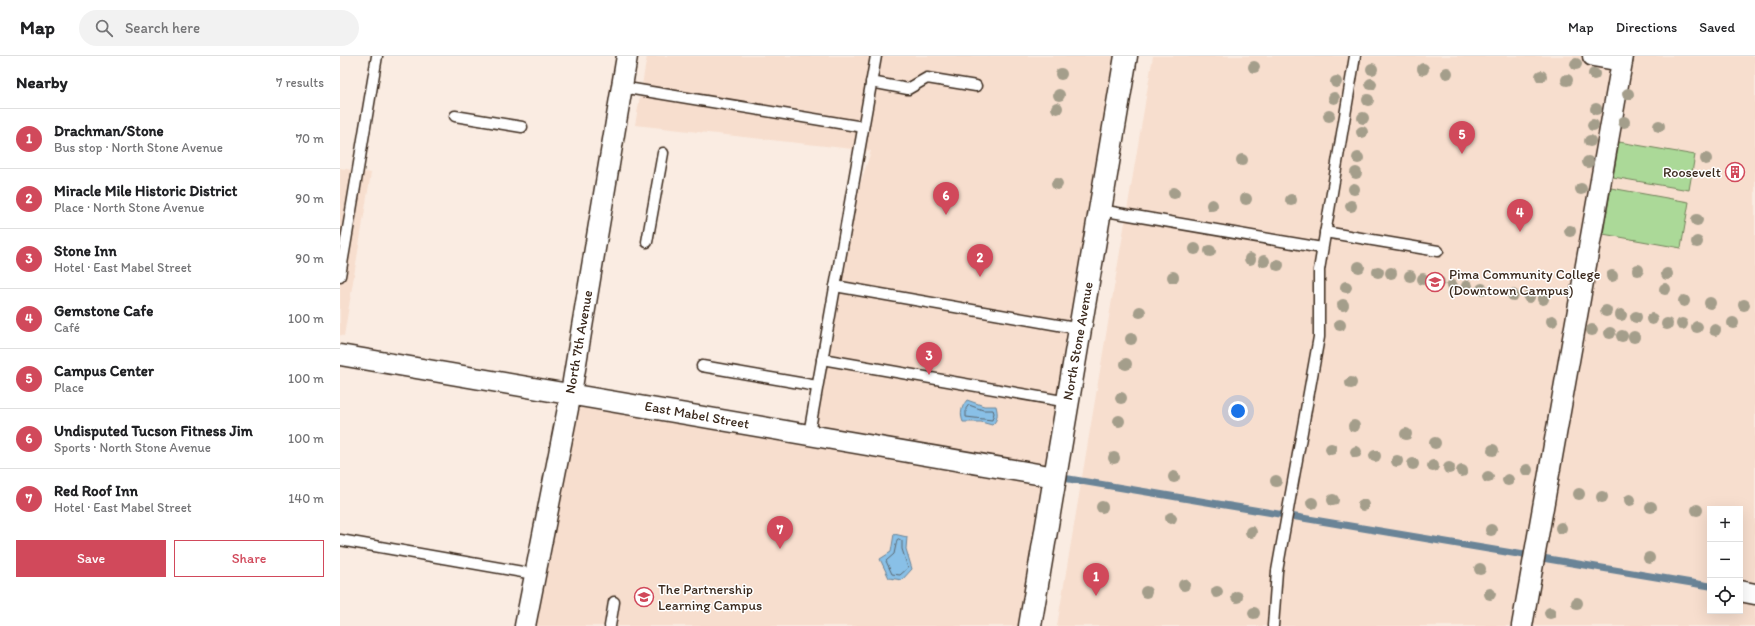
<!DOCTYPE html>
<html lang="en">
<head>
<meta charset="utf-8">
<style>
	:root { --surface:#fff; --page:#f2f2f2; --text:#202124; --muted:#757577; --line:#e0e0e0; --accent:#d1495b }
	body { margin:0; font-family:Itim,sans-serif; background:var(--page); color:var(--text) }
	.controls { position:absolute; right:12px; bottom:12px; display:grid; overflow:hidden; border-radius:0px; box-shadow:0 4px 16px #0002 }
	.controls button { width:36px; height:36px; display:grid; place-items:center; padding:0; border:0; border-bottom:1px solid var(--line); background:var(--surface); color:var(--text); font:20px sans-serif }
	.you { position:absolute; left:898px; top:355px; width:14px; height:14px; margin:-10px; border:3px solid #fff; border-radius:50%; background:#1a73e8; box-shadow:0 0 0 6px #1a73e833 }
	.badge { display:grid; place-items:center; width:26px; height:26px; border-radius:50%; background:var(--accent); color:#fff; font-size:13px; font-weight:700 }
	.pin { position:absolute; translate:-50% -33px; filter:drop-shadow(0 1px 2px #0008) }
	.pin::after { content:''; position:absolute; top:21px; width:14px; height:12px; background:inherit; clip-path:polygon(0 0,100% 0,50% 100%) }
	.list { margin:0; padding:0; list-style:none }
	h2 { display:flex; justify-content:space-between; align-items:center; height:52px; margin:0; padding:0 16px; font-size:17px }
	h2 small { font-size:13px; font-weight:400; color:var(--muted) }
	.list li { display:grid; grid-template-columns:26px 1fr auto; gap:12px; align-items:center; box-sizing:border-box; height:60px; padding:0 16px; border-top:1px solid var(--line) }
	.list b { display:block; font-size:15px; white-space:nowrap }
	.list p { margin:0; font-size:13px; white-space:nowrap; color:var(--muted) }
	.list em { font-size:13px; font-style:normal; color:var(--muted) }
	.actions { display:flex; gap:8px; padding:12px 16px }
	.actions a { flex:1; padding:9px 0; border:1px solid var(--accent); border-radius:0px; text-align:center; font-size:14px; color:var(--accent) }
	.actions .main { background:var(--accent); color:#fff }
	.icon { flex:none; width:22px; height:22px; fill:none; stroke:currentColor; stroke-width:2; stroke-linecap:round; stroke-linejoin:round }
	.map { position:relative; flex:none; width:1415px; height:570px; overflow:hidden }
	header { display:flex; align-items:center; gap:24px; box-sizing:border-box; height:56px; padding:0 20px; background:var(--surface); border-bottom:1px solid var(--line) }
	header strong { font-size:19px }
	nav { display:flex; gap:22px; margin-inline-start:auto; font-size:14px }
	.search { width:280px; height:36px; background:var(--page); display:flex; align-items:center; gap:10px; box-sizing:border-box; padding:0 14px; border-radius:22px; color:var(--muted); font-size:15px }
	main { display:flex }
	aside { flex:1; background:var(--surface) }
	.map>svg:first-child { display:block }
	.built { fill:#f7dece; fill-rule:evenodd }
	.green { fill:#abd998; stroke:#73825b }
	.water { fill:#89c0e7; stroke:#6a8497 }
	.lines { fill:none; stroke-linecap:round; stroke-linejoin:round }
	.shore { stroke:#5a666e; stroke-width:1 }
	.stream { stroke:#6a8497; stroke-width:7 }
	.lane-casing { stroke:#3b2a1e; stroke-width:13 }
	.street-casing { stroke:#3b2a1e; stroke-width:23 }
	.secondary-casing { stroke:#3b2a1e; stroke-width:25 }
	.lane { stroke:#fff; stroke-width:10 }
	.street { stroke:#fff; stroke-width:20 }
	.secondary { stroke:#fff; stroke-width:22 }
	.tree { fill:#a49e8b }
	.labels { text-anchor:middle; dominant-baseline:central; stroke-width:3; stroke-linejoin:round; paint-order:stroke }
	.poi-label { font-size:14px; fill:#3b2a1e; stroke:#fff; text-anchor:start }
	.street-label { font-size:14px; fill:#3b2a1e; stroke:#fff }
</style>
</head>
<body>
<header>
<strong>Map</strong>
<div class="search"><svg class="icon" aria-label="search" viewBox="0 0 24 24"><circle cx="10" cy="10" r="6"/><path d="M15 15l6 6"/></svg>Search here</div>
<nav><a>Map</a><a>Directions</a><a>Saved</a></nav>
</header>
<main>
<aside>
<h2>Nearby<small>7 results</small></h2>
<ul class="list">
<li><span class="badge">1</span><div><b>Drachman/Stone</b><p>Bus stop · North Stone Avenue</p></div><em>70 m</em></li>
<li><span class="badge">2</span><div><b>Miracle Mile Historic District</b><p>Place · North Stone Avenue</p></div><em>90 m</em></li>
<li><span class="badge">3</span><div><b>Stone Inn</b><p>Hotel · East Mabel Street</p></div><em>90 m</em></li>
<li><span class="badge">4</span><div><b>Gemstone Cafe</b><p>Café</p></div><em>100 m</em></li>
<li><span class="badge">5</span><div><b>Campus Center</b><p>Place</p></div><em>100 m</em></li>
<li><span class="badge">6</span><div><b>Undisputed Tucson Fitness Jim</b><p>Sports · North Stone Avenue</p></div><em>100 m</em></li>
<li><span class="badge">7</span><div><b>Red Roof Inn</b><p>Hotel · East Mabel Street</p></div><em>140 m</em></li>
</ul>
<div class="actions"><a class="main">Save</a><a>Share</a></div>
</aside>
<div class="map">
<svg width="1415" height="570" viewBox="0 0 1415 570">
	<rect width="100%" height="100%" fill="#faece2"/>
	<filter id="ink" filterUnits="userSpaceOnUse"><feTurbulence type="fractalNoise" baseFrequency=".025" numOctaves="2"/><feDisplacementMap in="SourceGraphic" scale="8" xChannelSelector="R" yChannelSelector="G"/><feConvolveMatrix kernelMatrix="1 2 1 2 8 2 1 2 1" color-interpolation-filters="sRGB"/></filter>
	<g filter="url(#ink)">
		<g class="built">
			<path d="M 307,0 L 786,0 L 690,570 L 190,570 L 240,347 L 469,378 L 505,174 L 531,95 L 295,69 Z"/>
			<path d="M 813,0 L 1415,0 L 1415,570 L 717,570 ZM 1370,453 L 1400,453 L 1400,555 L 1370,555 Z"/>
			<path d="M 0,112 L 31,117 L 4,280 L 0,279 Z"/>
		</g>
		<g class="green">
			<path d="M 1279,86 L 1355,99 L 1349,134 L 1273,121 Z"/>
			<path d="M 1271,132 L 1349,146 L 1341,192 L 1263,178 Z"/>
		</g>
		<g class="water">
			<path d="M 627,344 L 644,350 L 656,350 C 658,358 658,364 652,369 L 641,366 L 623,366 C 620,358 621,351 627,344 Z"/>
			<path d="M 554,478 L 567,481 L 566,493 L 572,513 L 562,524 L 549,522 L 540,503 L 551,496 Z"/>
		</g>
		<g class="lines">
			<g class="shore">
				<path d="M 629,349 L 643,354 L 653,354 L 654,357 L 652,364 L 626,361 L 626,353 Z"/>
				<path d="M 559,483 L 562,485 L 562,493 L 568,512 L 560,519 L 552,518 L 546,505 L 554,498 L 557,484 Z"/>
			</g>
			<path class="stream" d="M 717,421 L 1370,530"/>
			<defs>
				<g id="lane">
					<path d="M 531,26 L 568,33 L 587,22 L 636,30"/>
					<path d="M 281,31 L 523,71"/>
					<path d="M 115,60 L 182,71"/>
					<path d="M 760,154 L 982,192"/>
					<path d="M 985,176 L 1098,195"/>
					<path d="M 307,186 L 323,97"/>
					<path d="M 0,220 L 37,0"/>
					<path d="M 495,230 L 741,273"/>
					<path d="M 482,303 L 728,346"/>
					<path d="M 362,310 L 477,330"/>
					<path d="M 469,378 L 536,0"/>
					<path d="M 0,484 L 194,518"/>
					<path d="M 270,570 L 274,546"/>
					<path d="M 933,570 L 937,515 L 979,281 L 979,214 L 1015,0"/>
				</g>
				<g id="street">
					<path d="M 1253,0 L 1282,5"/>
					<path d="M 0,299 L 715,421"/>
					<path d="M 1400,535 L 1415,538"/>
					<path d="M 185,570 L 231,337 L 287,0"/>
					<path d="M 1182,570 L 1283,0"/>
				</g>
				<path id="secondary" d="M 690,570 L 786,0"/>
			</defs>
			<use href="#lane" class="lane-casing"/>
			<use href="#street" class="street-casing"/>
			<use href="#secondary" class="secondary-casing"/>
			<use href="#lane" class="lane"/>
			<use href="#street" class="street"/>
			<use href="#secondary" class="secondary"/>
		</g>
		<g class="tree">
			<circle cx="1236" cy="8" r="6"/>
			<circle cx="914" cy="11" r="6"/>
			<circle cx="1032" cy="13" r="6"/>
			<circle cx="1083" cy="13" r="6"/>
			<circle cx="1107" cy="17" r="6"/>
			<circle cx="721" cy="18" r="6"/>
			<circle cx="1254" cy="18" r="6"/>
			<circle cx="1201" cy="20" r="6"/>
			<circle cx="1227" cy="24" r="6"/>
			<circle cx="996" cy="26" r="6"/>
			<circle cx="1031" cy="28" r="6"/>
			<circle cx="1288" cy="38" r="6"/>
			<circle cx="719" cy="39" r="6"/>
			<circle cx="994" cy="42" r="6"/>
			<circle cx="1028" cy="44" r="6"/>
			<circle cx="717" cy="52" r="6"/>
			<circle cx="1256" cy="53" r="6"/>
			<circle cx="989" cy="60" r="6"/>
			<circle cx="1023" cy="62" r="6"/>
			<circle cx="1284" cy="66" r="6"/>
			<circle cx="1253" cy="69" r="6"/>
			<circle cx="1319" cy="70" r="6"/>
			<circle cx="1022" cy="76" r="6"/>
			<circle cx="1250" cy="85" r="6"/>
			<circle cx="1018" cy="102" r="6"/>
			<circle cx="1366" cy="103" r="6"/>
			<circle cx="902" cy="104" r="6"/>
			<circle cx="1248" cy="106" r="6"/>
			<circle cx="1016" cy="117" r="6"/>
			<circle cx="717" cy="128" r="6"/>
			<circle cx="1014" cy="133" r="6"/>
			<circle cx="1241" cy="133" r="6"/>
			<circle cx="834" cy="137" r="6"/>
			<circle cx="906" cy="143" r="6"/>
			<circle cx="951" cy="144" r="6"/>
			<circle cx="872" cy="149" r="6"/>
			<circle cx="1011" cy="150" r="6"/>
			<circle cx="1357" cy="164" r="6"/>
			<circle cx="1230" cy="175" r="6"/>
			<circle cx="1357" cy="186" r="6"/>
			<circle cx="855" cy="193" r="6"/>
			<circle cx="870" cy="195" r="6"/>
			<circle cx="910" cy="203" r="6"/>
			<circle cx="924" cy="205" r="6"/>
			<circle cx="938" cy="209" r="6"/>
			<circle cx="1019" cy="211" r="6"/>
			<circle cx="1298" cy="214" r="6"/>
			<circle cx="1038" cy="216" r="6"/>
			<circle cx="1051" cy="217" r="6"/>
			<circle cx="1327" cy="218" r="6"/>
			<circle cx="1070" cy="220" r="6"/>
			<circle cx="1272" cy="220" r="6"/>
			<circle cx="833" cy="221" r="6"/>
			<circle cx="1083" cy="223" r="6"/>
			<circle cx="1099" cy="226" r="6"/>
			<circle cx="1112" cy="230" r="6"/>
			<circle cx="1127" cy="230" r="6"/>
			<circle cx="1006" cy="231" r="6"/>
			<circle cx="1142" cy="233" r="6"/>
			<circle cx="1325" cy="233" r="6"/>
			<circle cx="1173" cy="239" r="6"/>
			<circle cx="1189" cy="241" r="6"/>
			<circle cx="1203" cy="243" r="6"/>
			<circle cx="1344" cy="245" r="6"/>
			<circle cx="1370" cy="247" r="6"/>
			<circle cx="1003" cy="249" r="6"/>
			<circle cx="1404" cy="249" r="6"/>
			<circle cx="1266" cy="255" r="6"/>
			<circle cx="800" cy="256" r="6"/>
			<circle cx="1281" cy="259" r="6"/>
			<circle cx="1296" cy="261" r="6"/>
			<circle cx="1312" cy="263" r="6"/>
			<circle cx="1212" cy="265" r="6"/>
			<circle cx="1393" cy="267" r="6"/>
			<circle cx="1327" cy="268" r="6"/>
			<circle cx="1342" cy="268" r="6"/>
			<circle cx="1000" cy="269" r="6"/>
			<circle cx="1357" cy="271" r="6"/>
			<circle cx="1252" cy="274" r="6"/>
			<circle cx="1375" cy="274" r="6"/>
			<circle cx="1270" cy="277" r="6"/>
			<circle cx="1282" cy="280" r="6"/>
			<circle cx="1294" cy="281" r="6"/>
			<circle cx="791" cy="283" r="6"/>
			<circle cx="786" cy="308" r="6"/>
			<circle cx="1011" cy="327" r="6"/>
			<circle cx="781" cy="342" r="6"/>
			<circle cx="779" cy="365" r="6"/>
			<circle cx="1014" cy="370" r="6"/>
			<circle cx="1066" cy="378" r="6"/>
			<circle cx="1095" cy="387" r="6"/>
			<circle cx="991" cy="393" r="6"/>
			<circle cx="1153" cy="394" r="6"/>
			<circle cx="1016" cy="396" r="6"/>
			<circle cx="1035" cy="400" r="6"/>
			<circle cx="774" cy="402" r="6"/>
			<circle cx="1057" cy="405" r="6"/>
			<circle cx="1073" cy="408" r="6"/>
			<circle cx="1093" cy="410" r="6"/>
			<circle cx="1109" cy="412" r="6"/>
			<circle cx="1187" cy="414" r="6"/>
			<circle cx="1122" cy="415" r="6"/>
			<circle cx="834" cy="421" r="6"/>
			<circle cx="1148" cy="421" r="6"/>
			<circle cx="1168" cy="424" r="6"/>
			<circle cx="936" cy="425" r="6"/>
			<circle cx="1239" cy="438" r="6"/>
			<circle cx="1262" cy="441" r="6"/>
			<circle cx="993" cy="444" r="6"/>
			<circle cx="1290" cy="444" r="6"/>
			<circle cx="972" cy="447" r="6"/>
			<circle cx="1023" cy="449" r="6"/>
			<circle cx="762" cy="451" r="6"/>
			<circle cx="1311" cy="451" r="6"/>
			<circle cx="1357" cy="454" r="6"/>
			<circle cx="831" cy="462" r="6"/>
			<circle cx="1221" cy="472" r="6"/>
			<circle cx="1151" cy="474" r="6"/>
			<circle cx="911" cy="476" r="6"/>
			<circle cx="1309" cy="502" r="6"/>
			<circle cx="1140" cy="513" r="6"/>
			<circle cx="844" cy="529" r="6"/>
			<circle cx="806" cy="536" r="6"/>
			<circle cx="877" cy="536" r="6"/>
			<circle cx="1150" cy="538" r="6"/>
			<circle cx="897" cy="541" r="6"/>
			<circle cx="1237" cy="547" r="6"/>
			<circle cx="914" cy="557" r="6"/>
			<circle cx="1210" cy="557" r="6"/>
		</g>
	</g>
	<defs>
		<symbol id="building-ring" viewBox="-11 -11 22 22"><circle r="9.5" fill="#fff" stroke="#d1495b" stroke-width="1.5"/><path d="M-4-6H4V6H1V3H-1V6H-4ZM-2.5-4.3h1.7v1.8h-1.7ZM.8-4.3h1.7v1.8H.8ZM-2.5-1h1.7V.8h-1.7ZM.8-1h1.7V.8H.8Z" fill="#d1495b"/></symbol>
		<symbol id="university-ring" viewBox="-11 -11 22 22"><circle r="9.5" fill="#fff" stroke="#d1495b" stroke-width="1.5"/><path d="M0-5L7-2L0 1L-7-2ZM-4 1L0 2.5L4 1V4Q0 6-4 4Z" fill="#d1495b"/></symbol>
		<symbol id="school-ring" viewBox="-11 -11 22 22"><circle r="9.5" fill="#fff" stroke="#d1495b" stroke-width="1.5"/><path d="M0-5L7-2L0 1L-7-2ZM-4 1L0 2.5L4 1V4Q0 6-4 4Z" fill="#d1495b"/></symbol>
	</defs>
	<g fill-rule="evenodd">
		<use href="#building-ring" x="1384" y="105" width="22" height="22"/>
		<use href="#university-ring" x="1084" y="215" width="22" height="22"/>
		<use href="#school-ring" x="293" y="530" width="22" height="22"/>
	</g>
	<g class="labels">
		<g class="poi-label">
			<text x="1381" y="116" text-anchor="end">Roosevelt</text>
			<text x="1109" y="218">Pima Community College<tspan x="1109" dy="16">(Downtown Campus)</tspan></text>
			<text x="318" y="533">The Partnership<tspan x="318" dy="16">Learning Campus</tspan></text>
		</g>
		<g class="street-label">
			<text transform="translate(738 285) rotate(-80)">North Stone Avenue</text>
			<text transform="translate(239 286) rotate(-80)">North 7th Avenue</text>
			<text transform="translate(357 359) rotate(10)">East Mabel Street</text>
		</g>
	</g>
</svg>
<div class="controls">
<button>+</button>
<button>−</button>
<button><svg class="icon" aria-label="locate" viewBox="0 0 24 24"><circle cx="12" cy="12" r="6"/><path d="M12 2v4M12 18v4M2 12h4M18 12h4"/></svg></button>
</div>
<div class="you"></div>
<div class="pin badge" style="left:756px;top:540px">1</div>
<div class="pin badge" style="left:640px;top:221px">2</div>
<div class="pin badge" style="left:589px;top:319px">3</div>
<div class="pin badge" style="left:1180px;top:176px">4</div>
<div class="pin badge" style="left:1122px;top:98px">5</div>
<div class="pin badge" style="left:606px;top:159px">6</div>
<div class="pin badge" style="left:440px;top:493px">7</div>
</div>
</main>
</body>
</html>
